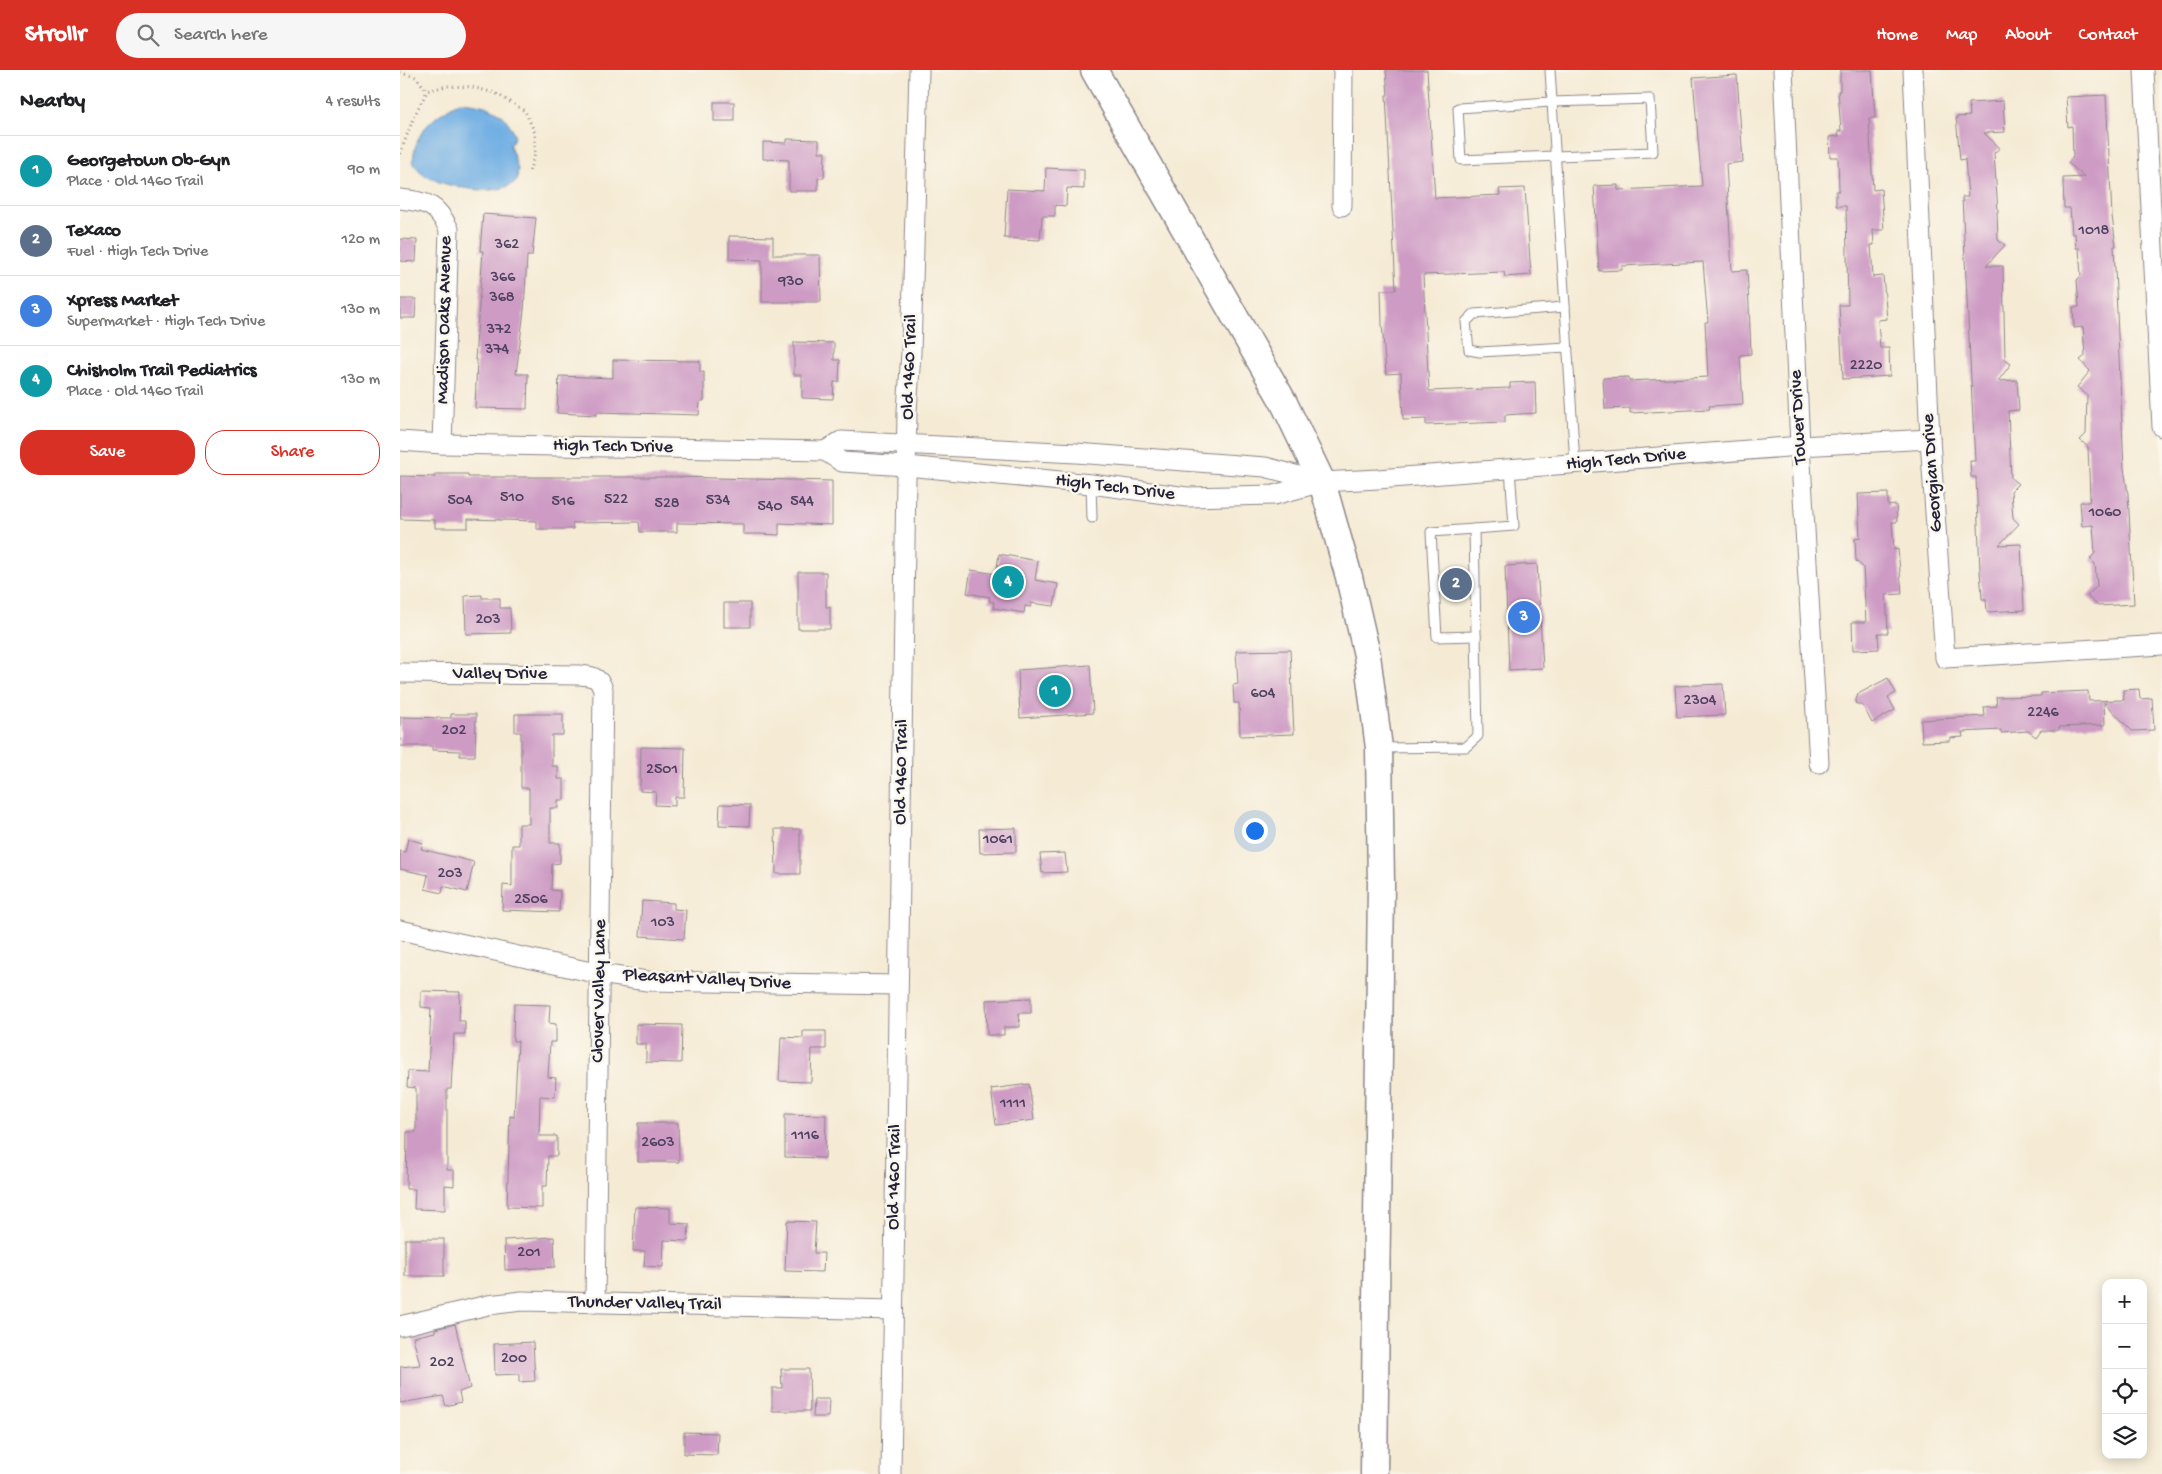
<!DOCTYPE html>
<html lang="en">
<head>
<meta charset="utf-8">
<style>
	:root { --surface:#fff; --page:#f6f6f6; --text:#202124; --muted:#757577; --line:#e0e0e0; --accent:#d93025 }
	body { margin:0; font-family:"Gochi Hand",sans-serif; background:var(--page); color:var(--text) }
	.controls { position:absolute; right:15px; bottom:15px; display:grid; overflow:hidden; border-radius:10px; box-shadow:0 2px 12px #0003 }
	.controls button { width:45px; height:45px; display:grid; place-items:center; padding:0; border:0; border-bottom:1px solid var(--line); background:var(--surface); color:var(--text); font:25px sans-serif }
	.you { position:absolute; left:854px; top:760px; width:18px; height:18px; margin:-12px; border:4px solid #fff; border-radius:50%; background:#1a73e8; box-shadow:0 0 0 8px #1a73e833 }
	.badge { display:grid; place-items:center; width:32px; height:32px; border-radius:50%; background:var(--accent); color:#fff; font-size:16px; font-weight:700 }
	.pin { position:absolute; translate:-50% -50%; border:2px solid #fff; box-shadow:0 1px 5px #0006 }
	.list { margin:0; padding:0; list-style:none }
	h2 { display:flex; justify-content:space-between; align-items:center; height:65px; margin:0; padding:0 20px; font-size:21px }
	h2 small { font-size:16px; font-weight:400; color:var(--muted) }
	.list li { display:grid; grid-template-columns:32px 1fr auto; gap:15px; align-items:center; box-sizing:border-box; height:70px; padding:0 20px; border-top:1px solid var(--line) }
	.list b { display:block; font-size:19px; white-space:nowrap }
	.list p { margin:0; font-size:16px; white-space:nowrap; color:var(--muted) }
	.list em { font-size:16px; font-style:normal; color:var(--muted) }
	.actions { display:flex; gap:10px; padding:15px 20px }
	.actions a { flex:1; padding:11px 0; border:1px solid var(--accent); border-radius:20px; text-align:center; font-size:18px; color:var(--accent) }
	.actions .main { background:var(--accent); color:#fff }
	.icon { flex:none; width:28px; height:28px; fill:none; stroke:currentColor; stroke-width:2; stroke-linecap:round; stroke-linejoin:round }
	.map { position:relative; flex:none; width:1762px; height:1404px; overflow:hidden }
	header { display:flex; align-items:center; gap:30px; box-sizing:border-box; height:70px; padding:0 25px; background:var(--accent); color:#fff }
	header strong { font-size:24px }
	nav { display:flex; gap:28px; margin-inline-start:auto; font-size:18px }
	.search { width:350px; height:45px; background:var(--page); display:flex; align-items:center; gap:12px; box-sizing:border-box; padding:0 18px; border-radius:28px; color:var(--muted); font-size:19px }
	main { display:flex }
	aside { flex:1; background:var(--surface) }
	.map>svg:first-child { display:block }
	.water { fill:#71afe3; stroke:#4a688f }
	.building { fill:#ce9bc5 }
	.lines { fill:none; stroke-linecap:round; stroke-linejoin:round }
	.lane-casing { stroke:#8c8688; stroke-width:11 }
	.street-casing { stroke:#8c8688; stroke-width:21 }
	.secondary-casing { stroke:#8c8688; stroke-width:29 }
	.path { stroke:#8c8688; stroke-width:3; stroke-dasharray:1 4; stroke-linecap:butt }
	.lane { stroke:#fff; stroke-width:9 }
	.street { stroke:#fff; stroke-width:19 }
	.secondary { stroke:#fff; stroke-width:26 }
	.labels { text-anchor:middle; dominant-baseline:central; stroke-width:5; stroke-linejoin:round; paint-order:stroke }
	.number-label { font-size:16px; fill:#4d405e }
	.street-label { font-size:19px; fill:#22223b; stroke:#fbf7ec }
</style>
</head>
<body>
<header>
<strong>Strollr</strong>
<div class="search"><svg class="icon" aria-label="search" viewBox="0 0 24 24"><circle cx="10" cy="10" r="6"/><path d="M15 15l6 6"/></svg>Search here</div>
<nav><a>Home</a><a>Map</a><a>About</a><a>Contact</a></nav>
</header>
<main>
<aside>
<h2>Nearby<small>4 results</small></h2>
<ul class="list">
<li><span class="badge" style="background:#0f9aa8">1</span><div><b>Georgetown Ob-Gyn</b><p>Place · Old 1460 Trail</p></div><em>90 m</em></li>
<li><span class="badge" style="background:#5c6f8a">2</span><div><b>Texaco</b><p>Fuel · High Tech Drive</p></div><em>120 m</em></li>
<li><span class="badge" style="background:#3f7fe0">3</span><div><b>Xpress Market</b><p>Supermarket · High Tech Drive</p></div><em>130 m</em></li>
<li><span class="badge" style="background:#0f9aa8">4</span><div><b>Chisholm Trail Pediatrics</b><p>Place · Old 1460 Trail</p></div><em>130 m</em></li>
</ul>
<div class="actions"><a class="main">Save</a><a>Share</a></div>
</aside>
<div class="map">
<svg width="1762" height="1404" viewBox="0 0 1762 1404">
	<rect width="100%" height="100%" fill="#fbf7ec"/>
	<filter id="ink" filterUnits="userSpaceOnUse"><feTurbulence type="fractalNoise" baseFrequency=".02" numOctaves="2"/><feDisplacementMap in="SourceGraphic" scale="10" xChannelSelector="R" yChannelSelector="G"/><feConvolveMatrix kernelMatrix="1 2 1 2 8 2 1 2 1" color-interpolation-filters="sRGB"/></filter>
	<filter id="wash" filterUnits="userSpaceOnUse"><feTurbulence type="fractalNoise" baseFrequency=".0096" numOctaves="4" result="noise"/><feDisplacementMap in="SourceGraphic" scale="20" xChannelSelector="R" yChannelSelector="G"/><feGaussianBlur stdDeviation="1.12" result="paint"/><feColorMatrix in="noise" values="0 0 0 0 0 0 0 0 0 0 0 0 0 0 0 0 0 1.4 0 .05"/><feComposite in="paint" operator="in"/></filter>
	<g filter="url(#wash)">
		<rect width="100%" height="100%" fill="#f5ebd5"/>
		<path class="water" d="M 60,32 C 86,34 105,39 115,66 L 110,75 L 118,99 L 117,111 C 112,114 107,117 103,118 C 83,124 40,116 23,104 C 19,101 16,96 13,93 C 14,61 33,47 60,32 Z"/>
		<g id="blocks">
			<g class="building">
				<path d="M 986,0 L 1027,0 L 1035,128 L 1100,125 L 1099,119 L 1125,118 L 1131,205 L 1105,207 L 1104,202 L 1023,205 L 1029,321 L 1110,318 L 1110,313 L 1135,312 L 1136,343 L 1105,345 L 1105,352 L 1026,355 L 1026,349 L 1003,350 L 1001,303 L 986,304 L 982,254 L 981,220 L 996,220 L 986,25 L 988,25 Z"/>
				<path d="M 1440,0 L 1472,0 L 1475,48 L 1469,48 L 1473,120 L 1481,119 L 1484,160 L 1473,160 L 1474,175 L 1471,175 L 1473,207 L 1483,206 L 1487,249 L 1478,250 L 1480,278 L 1489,278 L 1490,306 L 1443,309 L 1439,235 L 1448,235 L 1446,136 L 1436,136 L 1436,121 L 1439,121 L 1438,87 L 1430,87 L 1429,67 L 1439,66 L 1438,61 L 1441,61 L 1438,21 L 1440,21 Z"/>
				<path d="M 1337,5 L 1343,92 L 1326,94 L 1332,201 L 1347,200 L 1349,235 L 1351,284 L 1340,285 L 1343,334 L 1309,336 L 1310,339 L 1230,343 L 1230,338 L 1205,339 L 1203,308 L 1229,307 L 1229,311 L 1308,307 L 1305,252 L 1308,252 L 1303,192 L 1222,196 L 1222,200 L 1199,201 L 1194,116 L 1218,115 L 1218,120 L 1302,116 L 1293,8 Z"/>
				<path d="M 1706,25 L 1712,146 L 1716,176 L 1714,176 L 1724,398 L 1728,424 L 1734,534 L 1698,536 L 1687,526 L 1697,516 L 1695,494 L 1690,489 L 1695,483 L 1693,455 L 1682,456 L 1680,432 L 1689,432 L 1690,426 L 1688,377 L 1680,370 L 1686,364 L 1687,325 L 1677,317 L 1690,301 L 1680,290 L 1685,286 L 1683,257 L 1674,258 L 1673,237 L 1679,237 L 1677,210 L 1681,206 L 1679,178 L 1676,178 L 1675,164 L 1672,164 L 1670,138 L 1664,138 L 1663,108 L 1685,107 L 1668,93 L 1673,86 L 1672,56 L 1668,57 L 1666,27 Z"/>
				<path d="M 1603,31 L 1605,62 L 1584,63 L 1600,78 L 1594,83 L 1598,142 L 1597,142 L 1598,170 L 1605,175 L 1586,196 L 1603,196 L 1605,290 L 1611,294 L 1598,311 L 1617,310 L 1619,340 L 1608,341 L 1611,408 L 1618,414 L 1611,421 L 1613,448 L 1619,454 L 1599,475 L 1621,474 L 1624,540 L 1587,542 L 1586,529 L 1582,529 L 1580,500 L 1576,407 L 1571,407 L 1570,391 L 1575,391 L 1562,127 L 1568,127 L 1565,89 L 1560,90 L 1556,47 L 1570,46 L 1569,33 Z"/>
				<rect x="314" y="32" width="20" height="19"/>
				<path d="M 387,69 L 419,70 L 419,82 L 425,82 L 424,108 L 418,108 L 418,121 L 389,121 L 389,90 L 363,89 L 363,72 L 387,73 Z"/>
				<path d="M 646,98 L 684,100 L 684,119 L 667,118 L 666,136 L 655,135 L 655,146 L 642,146 L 640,170 L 604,168 L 607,119 L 645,121 Z"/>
				<path d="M 83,144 L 136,148 L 132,186 L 127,186 L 124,240 L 116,304 L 128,304 L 127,339 L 75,338 L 77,289 L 75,289 L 83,181 L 80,181 Z"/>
				<path d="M 329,166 L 373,167 L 373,185 L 420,185 L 421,232 L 362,232 L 362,190 L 329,189 Z"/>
				<path d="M 0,169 L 17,170 L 16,192 L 0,191 Z"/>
				<path d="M 0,229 L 16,229 L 15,248 L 0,248 Z"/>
				<path d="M 394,272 L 434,273 L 434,290 L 440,290 L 439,312 L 434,312 L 433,329 L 402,328 L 402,305 L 394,305 Z"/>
				<path d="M 213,290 L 300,291 L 300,302 L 304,302 L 304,331 L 300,331 L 299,345 L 197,342 L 197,345 L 157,343 L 159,306 L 213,308 Z"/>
				<path d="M 35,404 L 68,404 L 68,407 L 276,407 L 432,411 L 432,455 L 379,453 L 379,465 L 360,464 L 343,464 L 343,454 L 277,453 L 277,462 L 240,462 L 239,452 L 172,453 L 173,459 L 137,459 L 137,451 L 68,449 L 68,458 L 35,458 L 35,450 L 0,449 L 0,406 L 35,407 Z"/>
				<path d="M 1488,423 L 1488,436 L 1496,435 L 1497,452 L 1492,452 L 1494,480 L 1498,479 L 1502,524 L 1486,525 L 1488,563 L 1478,563 L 1479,579 L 1453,580 L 1452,552 L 1466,552 L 1463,497 L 1456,491 L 1455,469 L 1460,468 L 1458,424 Z"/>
				<path d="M 599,484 L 638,491 L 635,510 L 658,514 L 654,536 L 631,533 L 631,537 L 625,536 L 624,543 L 593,538 L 594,532 L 589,531 L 590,527 L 567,523 L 571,500 L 596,504 Z"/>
				<path d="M 1137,494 L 1143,598 L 1109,600 L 1105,496 Z"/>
				<path d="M 398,502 L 426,502 L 426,537 L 430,537 L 430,559 L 398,559 Z"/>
				<path d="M 82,525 L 82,528 L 100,528 L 100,538 L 110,538 L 111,563 L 66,564 L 65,526 Z"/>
				<rect x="324" y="533" width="26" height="24"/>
				<path d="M 890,580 L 894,664 L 840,666 L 839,633 L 834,633 L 833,615 L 838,614 L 836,581 Z"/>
				<path d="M 690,595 L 693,643 L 620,648 L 618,600 Z"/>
				<path d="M 1488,608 L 1496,623 L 1488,627 L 1495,640 L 1472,653 L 1463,636 L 1455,633 L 1458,624 Z"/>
				<path d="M 1323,614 L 1325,645 L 1277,647 L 1275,616 Z"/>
				<path d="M 1739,619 L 1740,629 L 1752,628 L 1754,660 L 1732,661 L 1704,632 L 1705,655 L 1659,657 L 1659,660 L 1641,660 L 1636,667 L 1628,661 L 1601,663 L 1601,660 L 1562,662 L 1563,667 L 1550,668 L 1550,671 L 1522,672 L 1521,650 L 1585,646 L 1584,637 L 1597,636 L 1596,627 L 1641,626 L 1641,623 L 1688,621 L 1689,631 L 1724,630 L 1723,620 Z"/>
				<path d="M 51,644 L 76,644 L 75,686 L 60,686 L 60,681 L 32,680 L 32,676 L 0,676 L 0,647 L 51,648 Z"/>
				<path d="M 115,644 L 163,644 L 163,665 L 152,665 L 152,696 L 158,696 L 158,709 L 164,709 L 164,730 L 158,730 L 158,738 L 150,738 L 150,773 L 160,773 L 160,793 L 152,794 L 151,820 L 160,821 L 159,842 L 102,840 L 103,815 L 112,816 L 112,775 L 119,775 L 119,754 L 129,754 L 129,718 L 121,718 L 121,662 L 115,662 Z"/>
				<path d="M 241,677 L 285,678 L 284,727 L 275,727 L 275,736 L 255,735 L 256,722 L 240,721 Z"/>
				<path d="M 320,734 L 350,735 L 349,756 L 319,755 Z"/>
				<path d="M 616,758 L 616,782 L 580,783 L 579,759 Z"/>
				<path d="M 375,759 L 400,759 L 400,804 L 376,804 Z"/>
				<path d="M 8,769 L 23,773 L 21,779 L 74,792 L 67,822 L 43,816 L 42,823 L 25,819 L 28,805 L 0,799 L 0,781 L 5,782 Z"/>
				<path d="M 665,783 L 667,802 L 642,803 L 640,784 Z"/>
				<path d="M 242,831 L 274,833 L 274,839 L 286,840 L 284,869 L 240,866 Z"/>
				<path d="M 21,921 L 60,922 L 59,951 L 65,951 L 65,964 L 54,964 L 51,1019 L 47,1019 L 47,1100 L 54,1100 L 54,1116 L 45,1115 L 45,1140 L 14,1139 L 15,1119 L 6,1119 L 7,1062 L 16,1062 L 16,1018 L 7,1017 L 8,1001 L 28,1002 L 31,938 L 21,937 Z"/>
				<path d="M 631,928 L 631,943 L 619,943 L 620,957 L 604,957 L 604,965 L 587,965 L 586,930 Z"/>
				<path d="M 114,934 L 150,935 L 149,953 L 156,954 L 156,972 L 150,972 L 148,1007 L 156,1008 L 155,1027 L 140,1026 L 139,1066 L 157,1066 L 157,1086 L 148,1086 L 147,1116 L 142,1116 L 142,1138 L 107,1137 L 110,1046 L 114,1047 L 118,971 L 113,971 Z"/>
				<path d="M 236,954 L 282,955 L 281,993 L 246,992 L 246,974 L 236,974 Z"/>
				<path d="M 403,961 L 426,961 L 426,979 L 412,979 L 411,1012 L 379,1011 L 381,967 L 403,968 Z"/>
				<path d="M 629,1014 L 634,1050 L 596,1055 L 591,1019 Z"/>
				<path d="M 385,1044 L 426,1045 L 425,1088 L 385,1087 Z"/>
				<path d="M 238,1053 L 278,1053 L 279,1092 L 238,1092 Z"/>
				<path d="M 235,1137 L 270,1138 L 270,1153 L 289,1154 L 288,1171 L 264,1170 L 263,1197 L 244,1196 L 245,1181 L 233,1181 Z"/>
				<path d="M 387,1151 L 416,1152 L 414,1183 L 424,1183 L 423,1202 L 385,1201 Z"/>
				<path d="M 154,1167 L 155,1197 L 105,1200 L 104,1170 Z"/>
				<rect x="5" y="1169" width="39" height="37"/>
				<path d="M 55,1254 L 70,1318 L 59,1322 L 61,1332 L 46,1336 L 43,1326 L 0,1333 L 0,1297 L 20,1295 L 13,1267 L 35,1262 L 35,1259 Z"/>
				<path d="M 133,1272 L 135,1311 L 119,1312 L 119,1304 L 95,1305 L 94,1274 Z"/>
				<path d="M 381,1299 L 409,1299 L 410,1341 L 372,1341 L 372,1318 L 382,1318 Z"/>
				<path d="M 414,1329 L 429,1329 L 428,1347 L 413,1347 Z"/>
				<path d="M 284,1362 L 318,1363 L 317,1385 L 284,1384 Z"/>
			</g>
		</g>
	</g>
	<g filter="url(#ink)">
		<use href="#blocks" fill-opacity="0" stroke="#8c8688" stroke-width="1"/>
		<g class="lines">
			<defs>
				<g id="lane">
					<path d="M 1150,0 L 1175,394"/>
					<path d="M 1250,29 L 1253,82 L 1061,90 L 1058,38 L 1151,32 Z"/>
					<path d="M 1165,237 L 1074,244 L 1066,252 L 1069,280 L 1080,282 L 1167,277"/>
					<path d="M 691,414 L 692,448"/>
					<path d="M 1074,459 L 1031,462 L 1037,567 L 1076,566"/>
					<path d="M 981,678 L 1066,677 L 1078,666 L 1074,459 L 1114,456 L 1110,399"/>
				</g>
				<g id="street">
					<path d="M 1383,0 L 1400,376 L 1419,693"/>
					<path d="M 1513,0 L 1530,369 L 1545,588 L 1762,575"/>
					<path d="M 1744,0 L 1762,357"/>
					<path d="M 0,129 C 28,132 36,134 49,159 L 42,374"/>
					<path d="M 942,136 L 943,0"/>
					<path d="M 0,371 L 42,374 L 425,381"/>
					<path d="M 425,381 L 442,392 L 507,396 L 691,414 L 787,427 L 874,425 L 922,412 L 978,409 L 1400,376 L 1530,369"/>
					<path d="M 425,381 L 441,371 L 676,383 L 865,397 L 921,412"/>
					<path d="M 0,603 L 180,605 C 192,606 199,607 203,619 L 195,1233"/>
					<path d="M 0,860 L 200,904 L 247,911 L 498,915"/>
					<path d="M 0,1256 L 88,1235 L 122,1231 L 493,1240"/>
					<path d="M 491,1404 L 507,341 L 511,283 L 519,0"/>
				</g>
				<path id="secondary" d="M 694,0 L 883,331 L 922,412 L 949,507 L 967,585 L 979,678 L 981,814 L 974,1404"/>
			</defs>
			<use href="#lane" class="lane-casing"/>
			<use href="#street" class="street-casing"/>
			<use href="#secondary" class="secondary-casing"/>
			<g class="path">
				<path d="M 0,3 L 16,7 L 27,21"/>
				<path d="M 0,84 L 13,49 L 27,21 L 46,16 L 72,17 L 95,23 L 125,41 L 135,63 L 135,84 L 129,102"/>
			</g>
			<use href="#lane" class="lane"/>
			<use href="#street" class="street"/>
			<use href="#secondary" class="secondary"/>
		</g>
	</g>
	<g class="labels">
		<g class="number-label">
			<text x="1694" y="161">1018</text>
			<text x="107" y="175">362</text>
			<text x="103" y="208">366</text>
			<text x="391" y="212">930</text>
			<text x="102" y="228">368</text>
			<text x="99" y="260">372</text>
			<text x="97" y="280">374</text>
			<text x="1466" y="296">2220</text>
			<text x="112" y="428">510</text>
			<text x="216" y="430">522</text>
			<text x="60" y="431">504</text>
			<text x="318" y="431">534</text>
			<text x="163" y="432">516</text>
			<text x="402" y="432">544</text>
			<text x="267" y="434">528</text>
			<text x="370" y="437">540</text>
			<text x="1705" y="443">1060</text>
			<text x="88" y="550">203</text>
			<text x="863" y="624">604</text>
			<text x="1300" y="631">2304</text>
			<text x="1643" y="643">2246</text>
			<text x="54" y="661">202</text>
			<text x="262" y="700">2501</text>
			<text x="598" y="770">1061</text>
			<text x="50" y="804">203</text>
			<text x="131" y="830">2506</text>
			<text x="263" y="853">103</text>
			<text x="613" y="1034">1111</text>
			<text x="405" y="1066">1116</text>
			<text x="258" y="1073">2603</text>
			<text x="129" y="1183">201</text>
			<text x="114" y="1289">200</text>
			<text x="42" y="1293">202</text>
		</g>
		<g class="street-label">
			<text transform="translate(45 250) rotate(-89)">Madison Oaks Avenue</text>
			<text transform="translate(510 297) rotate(-88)">Old 1460 Trail</text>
			<text transform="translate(1399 347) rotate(-93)">Tower Drive</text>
			<text transform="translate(213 377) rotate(1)">High Tech Drive</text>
			<text transform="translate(1226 390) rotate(-5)">High Tech Drive</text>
			<text transform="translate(1533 403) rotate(-94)">Georgian Drive</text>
			<text transform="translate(715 418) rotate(7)">High Tech Drive</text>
			<text x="100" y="604">Valley Drive</text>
			<text transform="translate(502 702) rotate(-89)">Old 1460 Trail</text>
			<text transform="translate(307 910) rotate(3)">Pleasant Valley Drive</text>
			<text transform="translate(200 921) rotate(-89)">Clover Valley Lane</text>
			<text transform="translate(495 1107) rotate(-89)">Old 1460 Trail</text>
			<text transform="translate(245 1234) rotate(1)">Thunder Valley Trail</text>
		</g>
	</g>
</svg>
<div class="controls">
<button>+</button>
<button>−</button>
<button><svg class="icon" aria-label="locate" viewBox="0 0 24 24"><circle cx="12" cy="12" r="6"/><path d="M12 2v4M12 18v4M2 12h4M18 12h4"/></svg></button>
<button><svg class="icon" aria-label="layers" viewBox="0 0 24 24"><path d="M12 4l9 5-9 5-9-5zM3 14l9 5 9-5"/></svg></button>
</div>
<div class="you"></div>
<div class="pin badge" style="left:655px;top:621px;background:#0f9aa8">1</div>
<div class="pin badge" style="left:1056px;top:514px;background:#5c6f8a">2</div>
<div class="pin badge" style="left:1124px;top:547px;background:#3f7fe0">3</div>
<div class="pin badge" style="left:608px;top:512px;background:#0f9aa8">4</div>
</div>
</main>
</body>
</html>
